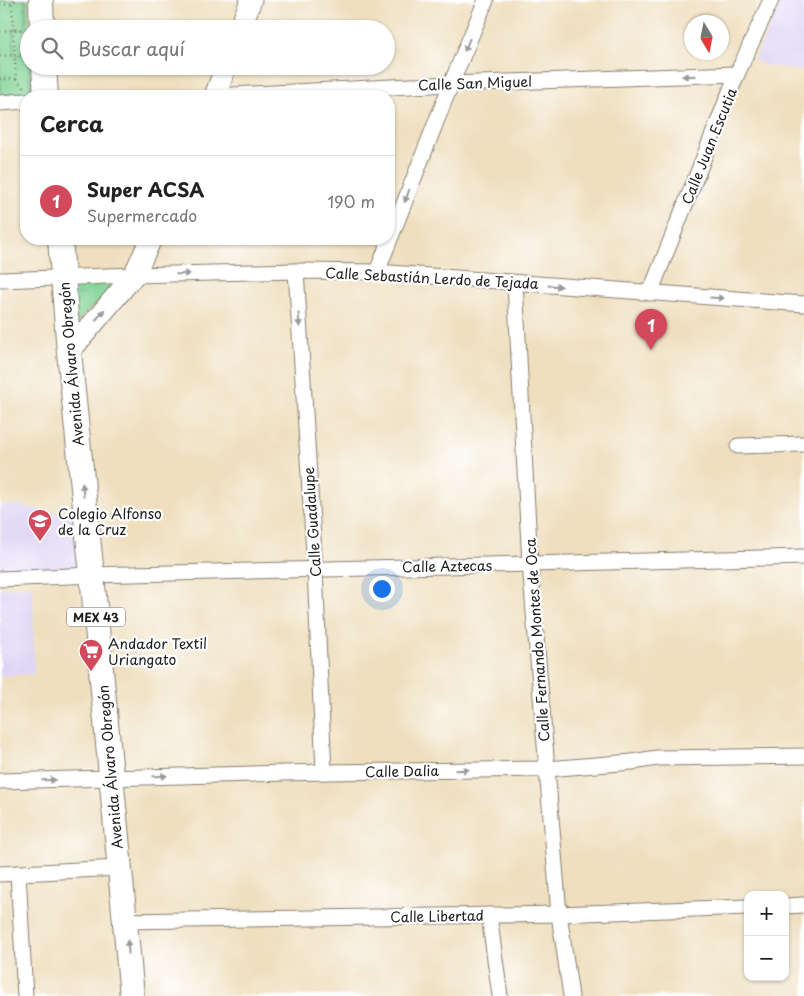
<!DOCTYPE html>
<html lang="es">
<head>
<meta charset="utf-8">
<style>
	:root { --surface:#fff; --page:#f6f6f6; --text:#222; --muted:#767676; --line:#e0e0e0; --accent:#d1495b }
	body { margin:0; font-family:"Playpen Sans",sans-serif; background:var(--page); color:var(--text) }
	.controls { position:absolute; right:15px; bottom:15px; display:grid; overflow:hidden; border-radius:10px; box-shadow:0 1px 4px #0004 }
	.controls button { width:45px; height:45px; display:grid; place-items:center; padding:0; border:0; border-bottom:1px solid var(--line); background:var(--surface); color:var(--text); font:25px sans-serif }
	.compass { position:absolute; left:684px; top:15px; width:45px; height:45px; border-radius:50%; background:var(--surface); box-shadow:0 1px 4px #0004; rotate:170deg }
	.you { position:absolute; left:381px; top:588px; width:18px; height:18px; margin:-12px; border:4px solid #fff; border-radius:50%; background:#1a73e8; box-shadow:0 0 0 8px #1a73e833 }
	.badge { display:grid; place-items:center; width:32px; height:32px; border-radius:50%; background:var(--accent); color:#fff; font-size:16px; font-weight:700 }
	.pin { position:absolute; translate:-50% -41px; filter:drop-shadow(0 1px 2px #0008) }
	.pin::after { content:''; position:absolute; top:26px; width:18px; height:15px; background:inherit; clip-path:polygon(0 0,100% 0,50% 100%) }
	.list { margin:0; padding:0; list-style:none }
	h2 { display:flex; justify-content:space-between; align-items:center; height:65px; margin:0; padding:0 20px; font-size:21px }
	h2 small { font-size:16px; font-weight:400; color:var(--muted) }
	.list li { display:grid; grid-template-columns:32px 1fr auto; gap:15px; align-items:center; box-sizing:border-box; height:90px; padding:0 20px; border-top:1px solid var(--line) }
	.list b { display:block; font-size:19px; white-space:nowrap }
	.list p { margin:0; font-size:16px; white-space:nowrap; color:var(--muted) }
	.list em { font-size:16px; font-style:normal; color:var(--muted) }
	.icon { flex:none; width:28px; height:28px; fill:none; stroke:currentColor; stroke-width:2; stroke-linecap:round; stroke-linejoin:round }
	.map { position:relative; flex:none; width:804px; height:996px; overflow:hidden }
	.search { position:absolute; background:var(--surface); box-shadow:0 1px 4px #0004; left:20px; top:20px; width:375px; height:55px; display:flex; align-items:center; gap:12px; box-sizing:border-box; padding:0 18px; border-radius:28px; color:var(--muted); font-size:19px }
	.panel { position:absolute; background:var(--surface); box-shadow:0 1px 4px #0004; left:20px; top:90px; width:375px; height:155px; border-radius:20px }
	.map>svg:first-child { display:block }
	.built { fill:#dfd5f5 }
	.grass { fill:url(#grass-tufts); stroke:#4e7858 }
	.garden { fill:#81d394; stroke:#4e7858 }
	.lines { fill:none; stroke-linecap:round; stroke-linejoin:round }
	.street-casing { stroke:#867e6e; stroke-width:17 }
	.secondary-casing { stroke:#867e6e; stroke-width:23 }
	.primary-casing { stroke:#867e6e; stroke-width:26 }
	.path { stroke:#867e6e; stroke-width:2.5; stroke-dasharray:1 4; stroke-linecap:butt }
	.street { stroke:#fff; stroke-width:15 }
	.secondary { stroke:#fff; stroke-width:21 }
	.primary { stroke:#fff; stroke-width:24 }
	.oneway { fill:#999 }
	.labels { text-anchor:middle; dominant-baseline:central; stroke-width:4.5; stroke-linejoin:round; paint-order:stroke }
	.shield { fill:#fff; stroke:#606060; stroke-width:1 }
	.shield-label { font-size:12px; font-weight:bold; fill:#1c1c1c }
	.street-label { font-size:14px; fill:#1c1c1c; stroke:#fff }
	.poi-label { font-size:14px; fill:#1c1c1c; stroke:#fff; text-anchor:start }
</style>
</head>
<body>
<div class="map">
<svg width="804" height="996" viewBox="0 0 804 996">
	<defs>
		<pattern id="grass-tufts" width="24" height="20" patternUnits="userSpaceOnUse" patternTransform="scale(1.25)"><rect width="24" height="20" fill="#81d394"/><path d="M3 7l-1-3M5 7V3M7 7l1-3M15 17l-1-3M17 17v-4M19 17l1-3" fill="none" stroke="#6fb57f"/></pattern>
	</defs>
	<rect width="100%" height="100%" fill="#fff"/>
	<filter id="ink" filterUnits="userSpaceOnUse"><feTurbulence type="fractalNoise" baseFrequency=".02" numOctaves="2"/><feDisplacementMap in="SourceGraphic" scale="10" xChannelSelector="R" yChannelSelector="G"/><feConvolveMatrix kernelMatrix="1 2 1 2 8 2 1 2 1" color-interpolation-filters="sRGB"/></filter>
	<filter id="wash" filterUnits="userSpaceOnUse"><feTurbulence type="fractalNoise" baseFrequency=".0096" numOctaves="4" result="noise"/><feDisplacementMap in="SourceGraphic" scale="20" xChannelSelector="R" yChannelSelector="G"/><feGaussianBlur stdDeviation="1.12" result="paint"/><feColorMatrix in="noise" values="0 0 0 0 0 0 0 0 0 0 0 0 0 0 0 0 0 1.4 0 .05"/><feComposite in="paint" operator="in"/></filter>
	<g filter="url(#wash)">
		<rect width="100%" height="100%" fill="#efdfbf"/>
		<g class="built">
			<path d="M 782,0 L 804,0 L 804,71 L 765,65 L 754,61 Z"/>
			<path d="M 0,505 L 17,505 L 77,517 L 82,567 L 0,571 Z"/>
			<path d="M 33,586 L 34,674 L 0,676 L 0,588 Z"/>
		</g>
		<g class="grass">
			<path d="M 0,0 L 28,0 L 30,29 L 29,29 L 29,66 L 32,66 L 33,96 L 0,99 Z"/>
			<path d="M 68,282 L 119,282 L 70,328 Z"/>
		</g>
		<path class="garden" d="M 0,0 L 25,0 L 26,29 L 13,30 L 14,55 L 28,54 L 30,93 L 0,95 Z"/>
	</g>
	<g filter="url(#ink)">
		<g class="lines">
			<defs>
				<g id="street">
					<path d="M 213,96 L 451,84 L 737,74"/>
					<path d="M 0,103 L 26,101"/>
					<path d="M 296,271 L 315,569 L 324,772"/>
					<path d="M 377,272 L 451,84 L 486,0"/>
					<path d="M 0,280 L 134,275 L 296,271 L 377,272 L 804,304"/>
					<path d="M 515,283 L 530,564 L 559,914 L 571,996"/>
					<path d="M 650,293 L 737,74 L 771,0"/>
					<path d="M 738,446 L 804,444"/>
					<path d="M 0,579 L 92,575 L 804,557"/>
					<path d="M 0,781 L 324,772 L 547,769 L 632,762 L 657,758 L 804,756"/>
					<path d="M 18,873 L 25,996"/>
					<path d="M 0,874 L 119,868"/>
					<path d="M 785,906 L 804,905"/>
					<path d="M 489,915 L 500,996"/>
					<path d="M 125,921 L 559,914 L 748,907"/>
				</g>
				<g id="secondary">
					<path d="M 240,29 L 251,0"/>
					<path d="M 215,96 L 226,66"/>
					<path d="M 69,352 L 134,275 L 151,239"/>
				</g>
				<g id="primary">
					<path d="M 41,0 L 42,29"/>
					<path d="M 44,66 L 46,96"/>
					<path d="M 60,239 L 69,352 L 92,575 L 132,996"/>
				</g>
			</defs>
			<use href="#street" class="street-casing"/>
			<use href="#secondary" class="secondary-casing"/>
			<use href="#primary" class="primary-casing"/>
			<g class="path">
				<path d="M 0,5 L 12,4"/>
				<path d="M 0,31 L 26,29"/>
				<path d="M 27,39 L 28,58"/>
				<path d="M 0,56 L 28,54"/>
				<path d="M 0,79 L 16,79 L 12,4 L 15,0"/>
				<path d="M 16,79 L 25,88"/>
			</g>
			<use href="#street" class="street"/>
			<use href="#secondary" class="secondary"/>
			<use href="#primary" class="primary"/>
		</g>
		<defs><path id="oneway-solid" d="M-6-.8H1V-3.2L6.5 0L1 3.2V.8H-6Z" transform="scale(1.25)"/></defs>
		<g class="oneway">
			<use href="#oneway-solid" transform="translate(467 45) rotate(112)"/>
			<use href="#oneway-solid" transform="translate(689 76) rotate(178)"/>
			<use href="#oneway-solid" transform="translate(407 196) rotate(111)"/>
			<use href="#oneway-solid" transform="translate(183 274) rotate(-1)"/>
			<use href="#oneway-solid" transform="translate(555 286) rotate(4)"/>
			<use href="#oneway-solid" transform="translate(717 298) rotate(4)"/>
			<use href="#oneway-solid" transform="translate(100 315) rotate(-50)"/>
			<use href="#oneway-solid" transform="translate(299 320) rotate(86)"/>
			<use href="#oneway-solid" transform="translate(83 490) rotate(-96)"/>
			<use href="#oneway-solid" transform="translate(462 770) rotate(-1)"/>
			<use href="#oneway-solid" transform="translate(160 776) rotate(-1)"/>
			<use href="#oneway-solid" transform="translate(49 780) rotate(-2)"/>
			<use href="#oneway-solid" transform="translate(128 947) rotate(-95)"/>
		</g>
	</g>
	<defs>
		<symbol id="school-pin" viewBox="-11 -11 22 30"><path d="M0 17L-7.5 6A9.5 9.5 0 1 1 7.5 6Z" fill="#d1495b" stroke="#fff"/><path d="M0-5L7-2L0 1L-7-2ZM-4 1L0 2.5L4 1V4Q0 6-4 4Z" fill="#fff"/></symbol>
		<symbol id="supermarket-pin" viewBox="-11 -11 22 30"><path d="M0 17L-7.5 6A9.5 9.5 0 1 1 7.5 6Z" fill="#d1495b" stroke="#fff"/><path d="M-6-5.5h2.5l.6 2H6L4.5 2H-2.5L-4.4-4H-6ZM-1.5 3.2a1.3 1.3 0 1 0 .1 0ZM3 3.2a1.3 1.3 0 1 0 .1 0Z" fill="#fff"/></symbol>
	</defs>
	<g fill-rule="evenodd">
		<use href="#school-pin" x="26" y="507" width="28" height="38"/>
		<use href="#supermarket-pin" x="77" y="637" width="28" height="38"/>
	</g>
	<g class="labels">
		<rect class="shield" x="67" y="607.5" width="58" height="19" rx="4"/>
		<g class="shield-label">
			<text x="96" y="617">MEX 43</text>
		</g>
		<g class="street-label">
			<text transform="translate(475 83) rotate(-2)">Calle San Miguel</text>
			<text transform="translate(709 146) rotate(-68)">Calle Juan Escutia</text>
			<text transform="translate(432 278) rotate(3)">Calle Sebastián Lerdo de Tejada</text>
			<text transform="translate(71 364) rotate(-95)">Avenida Álvaro Obregón</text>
			<text transform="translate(312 522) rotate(-94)">Calle Guadalupe</text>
			<text transform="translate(447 566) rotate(-1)">Calle Aztecas</text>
			<text transform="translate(537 640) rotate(-94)">Calle Fernando Montes de Oca</text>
			<text transform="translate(110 767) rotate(-95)">Avenida Álvaro Obregón</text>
			<text transform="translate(402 771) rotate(-1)">Calle Dalia</text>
			<text transform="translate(437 916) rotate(-1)">Calle Libertad</text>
		</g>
		<g class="poi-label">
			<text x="58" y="513">Colegio Alfonso<tspan x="58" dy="16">de la Cruz</tspan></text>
			<text x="108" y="643">Andador Textil<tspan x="108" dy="16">Uriangato</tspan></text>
		</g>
	</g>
</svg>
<div class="controls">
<button>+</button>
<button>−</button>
</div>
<svg class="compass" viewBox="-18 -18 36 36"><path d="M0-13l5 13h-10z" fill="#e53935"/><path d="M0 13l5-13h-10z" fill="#767676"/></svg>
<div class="you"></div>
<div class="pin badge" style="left:651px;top:350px">1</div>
<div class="search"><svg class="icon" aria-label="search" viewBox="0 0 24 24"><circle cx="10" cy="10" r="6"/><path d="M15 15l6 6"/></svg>Buscar aquí</div>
<section class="panel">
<h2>Cerca<small></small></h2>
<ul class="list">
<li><span class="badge">1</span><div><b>Super ACSA</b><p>Supermercado</p></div><em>190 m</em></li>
</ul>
</section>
</div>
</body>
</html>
